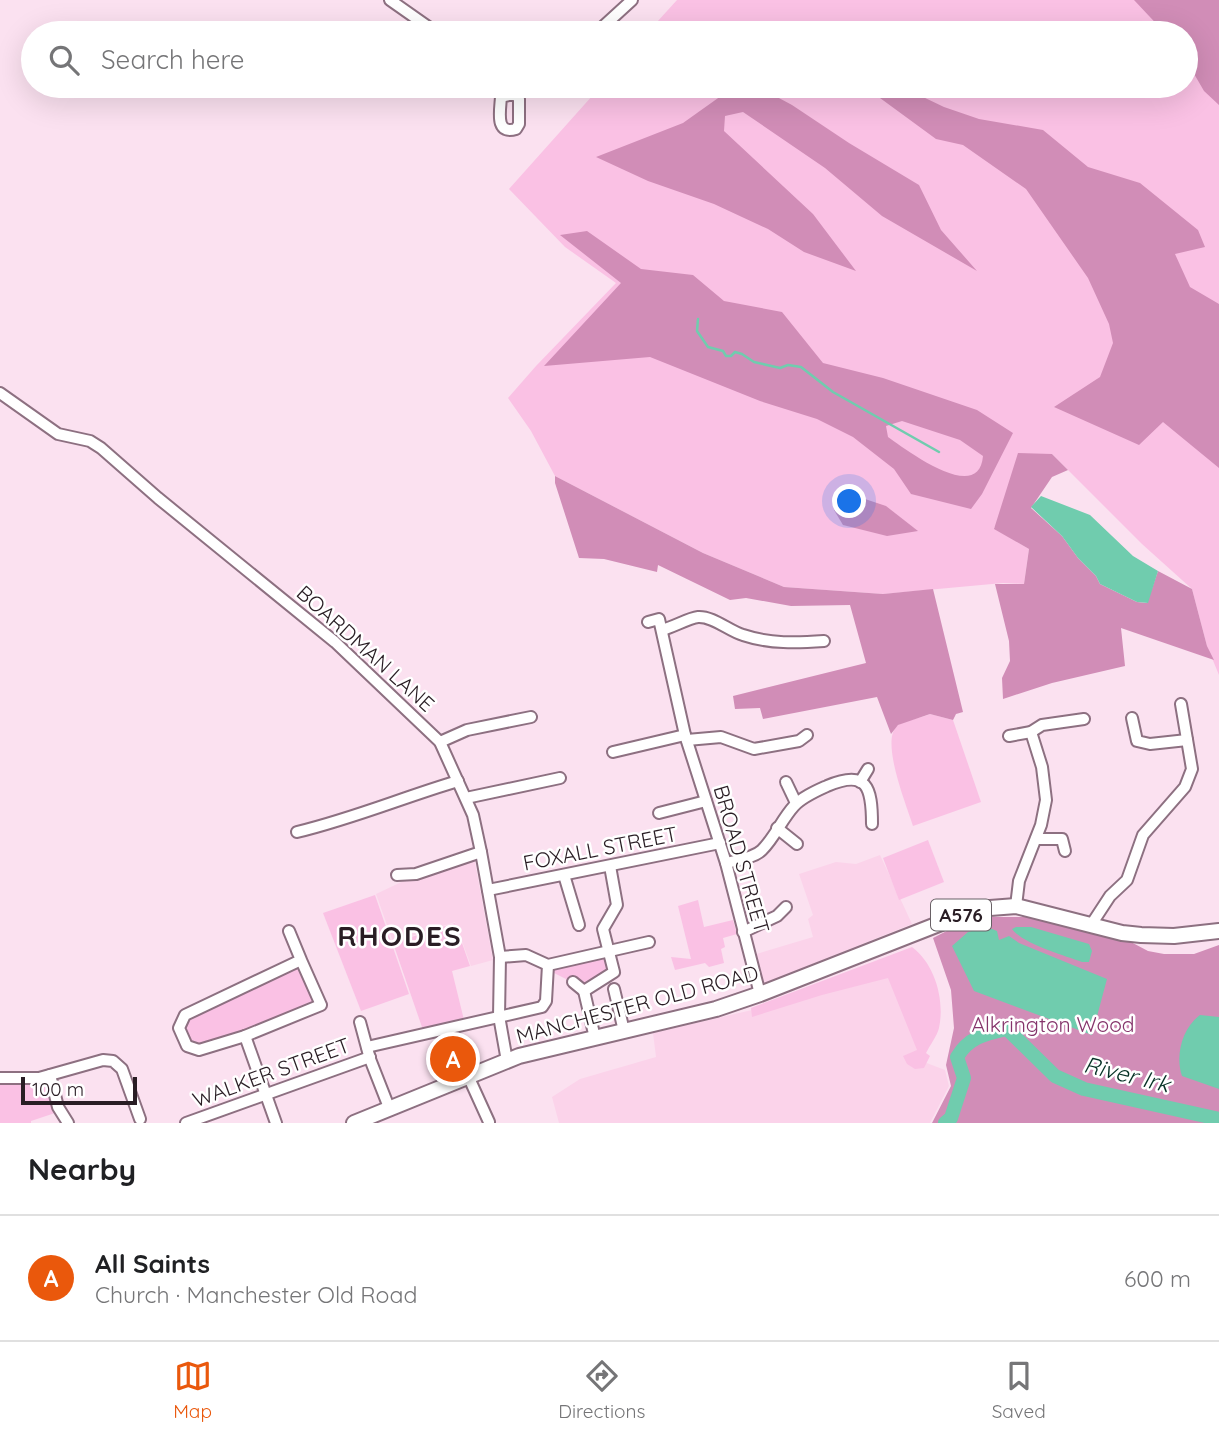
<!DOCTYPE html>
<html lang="en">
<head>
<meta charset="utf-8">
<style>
	:root { --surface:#fff; --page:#f2f2f2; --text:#202124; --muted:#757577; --line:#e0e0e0; --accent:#ea580c }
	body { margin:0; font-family:Quicksand,sans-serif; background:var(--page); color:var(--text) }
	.scale { position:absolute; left:21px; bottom:18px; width:116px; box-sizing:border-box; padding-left:7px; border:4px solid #291d24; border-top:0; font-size:19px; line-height:24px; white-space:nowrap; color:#291d24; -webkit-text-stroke:5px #fff; paint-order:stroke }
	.you { position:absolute; left:850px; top:502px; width:24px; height:24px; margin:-18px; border:5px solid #fff; border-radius:50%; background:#1a73e8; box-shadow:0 0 0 10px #1a73e833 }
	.badge { display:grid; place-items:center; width:46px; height:46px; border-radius:50%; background:var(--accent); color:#fff; font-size:23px; font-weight:700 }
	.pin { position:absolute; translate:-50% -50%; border:4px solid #fff; box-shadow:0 2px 7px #0006 }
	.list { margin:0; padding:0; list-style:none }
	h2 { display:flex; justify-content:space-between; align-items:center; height:91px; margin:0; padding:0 28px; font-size:30px }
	h2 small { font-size:23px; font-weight:400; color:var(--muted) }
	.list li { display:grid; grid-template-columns:46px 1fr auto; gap:21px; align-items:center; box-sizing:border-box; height:126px; padding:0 28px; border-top:2px solid var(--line) }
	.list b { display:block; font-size:26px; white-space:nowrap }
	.list p { margin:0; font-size:23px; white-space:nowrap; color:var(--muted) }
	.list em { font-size:23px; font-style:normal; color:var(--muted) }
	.icon { flex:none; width:38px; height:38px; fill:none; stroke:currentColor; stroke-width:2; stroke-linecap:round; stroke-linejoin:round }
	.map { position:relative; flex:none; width:1219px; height:1123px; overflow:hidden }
	.search { position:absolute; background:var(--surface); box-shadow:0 7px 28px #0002; left:21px; right:21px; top:21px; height:77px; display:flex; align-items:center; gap:18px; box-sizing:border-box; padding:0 24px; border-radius:38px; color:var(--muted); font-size:26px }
	.sheet { height:217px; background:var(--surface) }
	nav { display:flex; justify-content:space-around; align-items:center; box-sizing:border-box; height:98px; border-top:2px solid var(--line); background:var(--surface); font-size:19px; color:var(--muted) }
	nav a { display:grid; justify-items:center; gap:4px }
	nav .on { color:var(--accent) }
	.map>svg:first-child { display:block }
	.built { fill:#fbd3ea }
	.green { fill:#fac1e4 }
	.forest { fill:#d18db7; fill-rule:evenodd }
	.water { fill:#70ccae }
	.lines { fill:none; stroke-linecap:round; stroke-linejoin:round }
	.stream { stroke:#70ccae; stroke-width:2.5 }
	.river { stroke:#70ccae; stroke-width:14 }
	.minor-casing { stroke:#8d7081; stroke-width:14 }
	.major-casing { stroke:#8d7081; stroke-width:18 }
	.minor { stroke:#fff; stroke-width:10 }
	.major { stroke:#fff; stroke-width:14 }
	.labels { text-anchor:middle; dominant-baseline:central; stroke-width:5; stroke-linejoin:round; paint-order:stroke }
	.shield { fill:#fff; stroke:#696166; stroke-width:2 }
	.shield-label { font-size:19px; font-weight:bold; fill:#291d24 }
	.street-label { font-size:21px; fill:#291d24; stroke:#fff }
	.park-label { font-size:21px; fill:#85346b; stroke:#fff }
	.water-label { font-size:23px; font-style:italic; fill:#053125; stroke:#fff }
	.district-label { font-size:28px; font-weight:bold; letter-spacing:2px; fill:#291d24; stroke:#fff }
</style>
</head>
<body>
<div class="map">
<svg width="1219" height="1123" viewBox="0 0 1219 1123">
	<rect width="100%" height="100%" fill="#fbe1f0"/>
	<g class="built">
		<path d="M 880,855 L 912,924 L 760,985 L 753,955 L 813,937 L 808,919 L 813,915 L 799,874 L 836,862 L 856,864 Z"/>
		<path d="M 474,857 L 493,960 L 471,966 L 455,922 L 393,942 L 376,894 L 412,877 Z"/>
		<path d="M 882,959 L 924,1062 L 945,1070 L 949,1086 L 930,1123 L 559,1123 L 552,1097 L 580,1079 L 656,1057 L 653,1033 L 752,1010 Z"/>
	</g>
	<g class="green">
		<path d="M 677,0 L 1219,0 L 1219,675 L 1207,646 L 1192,589 L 1142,544 L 1052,454 L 994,528 L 1029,549 L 1024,584 L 1003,583 L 883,594 L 784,587 L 703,553 L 555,476 L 531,431 L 508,398 L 536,366 L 616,283 L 565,247 L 509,189 L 601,86 L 1186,86 L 1186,33 L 647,33 Z"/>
		<path d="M 930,714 L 953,720 L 981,802 L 913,826 C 907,806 879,739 898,725 C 906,720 921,718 930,714 Z"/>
		<path d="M 928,840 L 944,882 L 899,900 L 883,858 Z"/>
		<path d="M 375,895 L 409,994 L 361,1011 L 323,913 Z"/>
		<path d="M 698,900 L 704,927 L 733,920 L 737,934 L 723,938 L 725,947 L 721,949 L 724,963 L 709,967 L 705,963 L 675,970 L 671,957 L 691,959 L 678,906 Z"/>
		<path d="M 455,923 L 470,966 L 452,971 L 464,1020 L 423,1030 L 393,943 Z"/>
		<path d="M 912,947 C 935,964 945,1000 939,1028 C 937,1036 930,1045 926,1053 L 930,1056 L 924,1068 L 915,1069 L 907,1064 L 903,1056 L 917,1050 L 888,978 L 822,995 L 752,1017 L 751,1008 Z"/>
		<path d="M 606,953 L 611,971 L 584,988 L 552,972 L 553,967 Z"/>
		<path d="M 300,966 L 317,1006 L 203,1049 L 192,1047 L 186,1029 L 190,1018 Z"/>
		<path d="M 47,1079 L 55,1113 L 31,1121 L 31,1123 L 0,1123 L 0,1080 Z"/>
	</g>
	<g class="forest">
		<path d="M 1134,0 L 1219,0 L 1219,105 L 1204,91 L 1186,60 L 1186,33 L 1165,33 Z"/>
		<path d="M 1007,23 L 1076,26 L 1099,33 L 1018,33 Z"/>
		<path d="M 735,86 L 764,90 L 792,105 L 849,143 L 919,185 L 941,230 L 977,271 L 882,216 L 825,168 L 743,112 L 725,116 L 724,131 L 813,214 L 856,271 L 804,252 L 768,229 L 714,204 L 648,181 L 596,157 L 683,123 Z"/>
		<path d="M 870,86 L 900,86 L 944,107 L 979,119 L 1043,130 L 1088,167 L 1140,183 L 1198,230 L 1205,247 L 1175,254 L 1190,287 L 1219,304 L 1219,468 L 1163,422 L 1139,445 L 1054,407 L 1100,377 L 1113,343 L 1109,324 L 1088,278 L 1026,189 L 963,145 L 936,139 L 880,98 Z"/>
		<path d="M 587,231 L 641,269 L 693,275 L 724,301 L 782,312 L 823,363 L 883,378 L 977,410 L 1013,433 L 982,494 L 971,509 L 911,494 L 894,469 L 853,437 L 817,419 L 760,401 L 650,357 L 544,366 L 621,283 L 560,235 ZM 902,421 L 960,440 L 983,456 C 979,506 904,448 888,437 L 886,426 Z"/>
		<path d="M 1018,453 L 1052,454 L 1068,470 L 1052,477 L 1031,508 L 1062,536 L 1078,558 L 1096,576 L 1100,584 L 1137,602 L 1147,603 L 1158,571 L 1192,589 L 1207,646 L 1214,660 L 1121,628 L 1125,666 L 1052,683 L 1003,699 L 1002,678 L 1010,661 L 1009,641 L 995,584 L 1024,584 L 1029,549 L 994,529 Z"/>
		<path d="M 555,476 L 703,553 L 784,587 L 883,594 L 933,589 L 963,712 L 956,714 L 953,720 L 930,714 L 898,725 L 891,734 L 877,697 L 763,719 L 760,708 L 735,709 L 733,696 L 866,663 L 850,605 L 791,606 L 746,598 L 730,600 L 658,565 L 657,572 L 604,559 L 579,558 L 555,483 Z"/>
		<path d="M 859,497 L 886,506 L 918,531 L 887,536 L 843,525 L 834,510 Z"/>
		<path d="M 974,917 L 1026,917 L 1129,941 L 1148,951 L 1164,954 L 1194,954 L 1219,945 L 1219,1123 L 932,1123 L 951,1086 L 946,1065 L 954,1028 L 951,990 L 933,938 Z"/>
	</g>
	<g class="water">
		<path d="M 1041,496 L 1090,515 L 1133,556 L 1158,571 L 1148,603 L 1137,602 L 1100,584 L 1096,576 L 1078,558 L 1062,536 L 1031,507 Z"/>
		<path d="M 987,927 L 997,931 L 999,940 L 1009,936 L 1019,943 L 1107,979 L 1092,1035 L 974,991 L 952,946 L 968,932 Z"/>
		<path d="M 1016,927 L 1031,927 L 1089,944 L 1092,951 L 1089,962 L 1082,962 C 1063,955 1023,944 1012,929 Z"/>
		<path d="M 1200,1015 L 1219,1017 L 1219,1089 L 1182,1076 C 1175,1056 1182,1028 1200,1015 Z"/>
	</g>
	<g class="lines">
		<path class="stream" d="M 698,319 L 697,331 L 708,347 L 723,351 L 726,356 L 731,356 L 735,352 L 742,354 L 754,362 L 780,368 L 788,365 L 801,367 L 833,392 L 939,452"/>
		<path class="river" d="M 945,1123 L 951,1118 L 964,1078 L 957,1057 C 969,1037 985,1034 1007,1029 L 1055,1076 L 1084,1089 L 1219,1119"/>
		<defs>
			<g id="minor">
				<path d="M 390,0 L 437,33"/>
				<path d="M 596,33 L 632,0"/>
				<path d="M 509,95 L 516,95 L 519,99 L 519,124 L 516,129 C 495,135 500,112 501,97 Z"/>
				<path d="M 0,393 L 58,434 L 90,441 L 101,448 L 158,498 L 335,642 L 440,742 L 473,815 L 481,852 L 500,957 L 499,1016 L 507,1061"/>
				<path d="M 648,622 L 659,619 L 685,735 L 726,863 L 760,994"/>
				<path d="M 662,630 C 673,627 689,618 698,617 C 713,616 729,631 743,635 C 770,644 797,643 824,641"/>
				<path d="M 1132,718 L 1137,741 L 1150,744 L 1187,740"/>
				<path d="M 1009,736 L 1031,732 L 1042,725 L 1084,719"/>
				<path d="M 687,740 L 721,737 L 754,749 L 799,741 L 807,735"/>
				<path d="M 440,742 L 467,730 L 531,717"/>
				<path d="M 613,752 L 685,735"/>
				<path d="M 786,782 L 796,803"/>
				<path d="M 860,782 L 868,769"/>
				<path d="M 466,798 L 560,778"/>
				<path d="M 659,813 L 706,801"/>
				<path d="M 777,828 L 797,844"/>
				<path d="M 297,832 C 352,819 404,797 458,781"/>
				<path d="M 1036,839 L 1062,839 L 1065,851"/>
				<path d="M 726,863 C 737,860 754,858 762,850 C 775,837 782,819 794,806 C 802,797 816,791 827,786 C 867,769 872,787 872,824"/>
				<path d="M 397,875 L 416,874 L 481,852"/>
				<path d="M 564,875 L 579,925"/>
				<path d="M 488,890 L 720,843"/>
				<path d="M 1016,906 L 1019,881 L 1041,825 L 1046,800 L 1042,767 L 1031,732"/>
				<path d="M 1091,925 L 1110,896 L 1127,880 L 1143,835 L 1185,787 L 1192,769 L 1181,704"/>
				<path d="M 289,931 L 301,960 L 185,1015 L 179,1028 L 187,1046 L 199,1050 L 245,1036 L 321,1005 L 301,960"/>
				<path d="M 743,932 L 777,916 L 786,907"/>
				<path d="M 500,957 L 526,955 L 548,965 L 649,942"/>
				<path d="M 573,982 L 584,991 L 614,972 L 603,929 L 617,905 L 610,866"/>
				<path d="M 614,989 L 624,1031"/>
				<path d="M 584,991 L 595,1038"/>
				<path d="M 360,1022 L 370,1059 L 390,1110"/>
				<path d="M 245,1036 L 276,1123"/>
				<path d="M 367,1047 L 542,1007 L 546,1001 L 548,965"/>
				<path d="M 50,1075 L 58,1107 L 68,1123"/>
				<path d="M 0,1078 L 39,1078 L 103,1060 L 113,1061 L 122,1069 L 140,1119"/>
				<path d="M 469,1078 L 489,1122"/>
				<path d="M 186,1123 L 370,1057"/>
			</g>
			<path id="major" d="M 354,1123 L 519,1056 L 716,1009 L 760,994 L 977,909 L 1016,906 L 1122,933 L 1141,935 L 1174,936 L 1219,931"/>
		</defs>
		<use href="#minor" class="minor-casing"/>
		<use href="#major" class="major-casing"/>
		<use href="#minor" class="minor"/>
		<use href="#major" class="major"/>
	</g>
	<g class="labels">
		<rect class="shield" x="931" y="899.5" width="60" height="31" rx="5"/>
		<g class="shield-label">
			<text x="961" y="915">A576</text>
		</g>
		<g class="street-label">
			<text transform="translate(366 648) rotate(42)">BOARDMAN LANE</text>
			<text transform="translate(600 848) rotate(-11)">FOXALL STREET</text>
			<text transform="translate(742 859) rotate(74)">BROAD STREET</text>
			<text transform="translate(637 1004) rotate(-15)">MANCHESTER OLD ROAD</text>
			<text transform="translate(271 1072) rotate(-20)">WALKER STREET</text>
		</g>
		<g class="park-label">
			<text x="1053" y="1024">Alkrington Wood</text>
		</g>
		<g class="water-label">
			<text transform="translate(1127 1074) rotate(14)">River Irk</text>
		</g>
		<g class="district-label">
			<text x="400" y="935">RHODES</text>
		</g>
	</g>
</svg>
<div class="scale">100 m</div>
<div class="you"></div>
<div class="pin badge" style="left:453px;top:1059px">A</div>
<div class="search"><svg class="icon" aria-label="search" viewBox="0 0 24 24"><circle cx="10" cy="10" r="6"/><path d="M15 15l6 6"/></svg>Search here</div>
</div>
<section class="sheet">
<h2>Nearby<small></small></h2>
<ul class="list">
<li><span class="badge">A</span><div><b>All Saints</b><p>Church · Manchester Old Road</p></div><em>600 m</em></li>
</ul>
</section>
<nav>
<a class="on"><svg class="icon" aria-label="map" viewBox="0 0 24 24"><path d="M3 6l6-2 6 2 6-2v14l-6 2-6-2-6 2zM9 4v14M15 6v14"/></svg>Map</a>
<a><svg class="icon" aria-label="directions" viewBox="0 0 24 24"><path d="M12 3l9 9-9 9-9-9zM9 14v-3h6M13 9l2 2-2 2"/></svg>Directions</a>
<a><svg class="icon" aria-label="saved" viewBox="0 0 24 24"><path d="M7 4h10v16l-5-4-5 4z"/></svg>Saved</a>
</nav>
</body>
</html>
